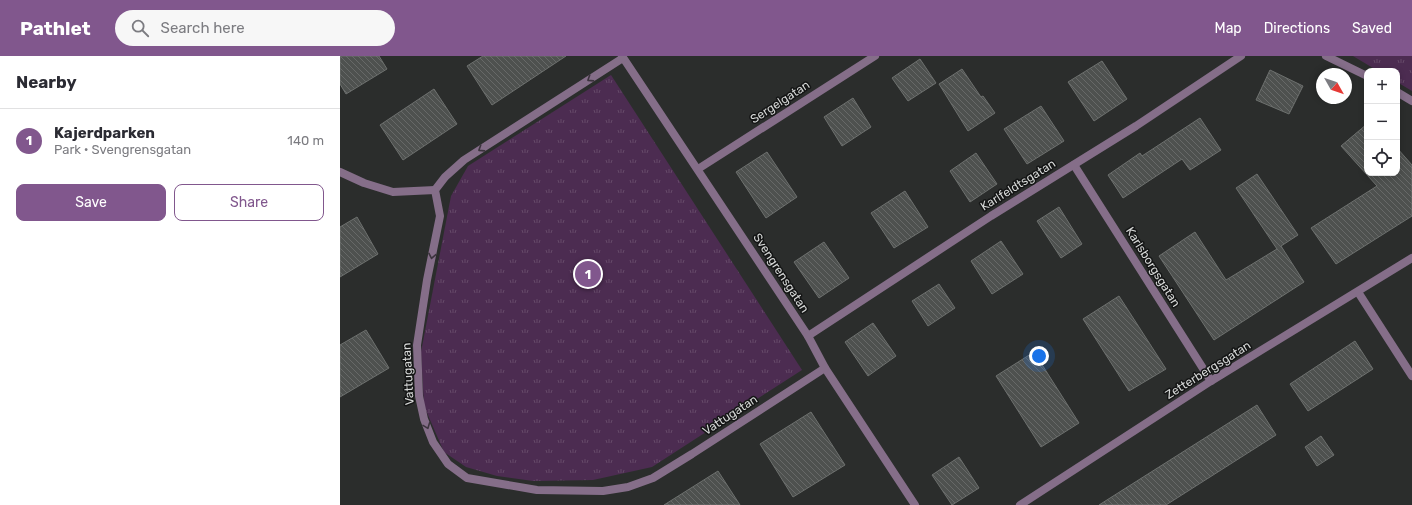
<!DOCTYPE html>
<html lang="en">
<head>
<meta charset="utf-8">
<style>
	:root { --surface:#fff; --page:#f7f7f7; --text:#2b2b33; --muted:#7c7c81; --line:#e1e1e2; --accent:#81578d }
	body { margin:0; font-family:Rubik,sans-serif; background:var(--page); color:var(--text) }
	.controls { position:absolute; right:12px; top:12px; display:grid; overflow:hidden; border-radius:8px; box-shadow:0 2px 6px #0003 }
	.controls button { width:36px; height:36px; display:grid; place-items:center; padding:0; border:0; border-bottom:1px solid var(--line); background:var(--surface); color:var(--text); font:20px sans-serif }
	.compass { position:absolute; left:976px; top:12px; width:36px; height:36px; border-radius:50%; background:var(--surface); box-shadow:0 2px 6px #0003; rotate:130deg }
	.you { position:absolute; left:699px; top:300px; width:14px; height:14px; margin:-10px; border:3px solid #fff; border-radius:50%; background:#1a73e8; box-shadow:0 0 0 6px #1a73e833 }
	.badge { display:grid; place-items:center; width:26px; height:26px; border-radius:50%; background:var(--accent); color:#fff; font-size:13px; font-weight:700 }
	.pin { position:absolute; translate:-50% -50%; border:2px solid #fff; box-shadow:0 1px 4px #0006 }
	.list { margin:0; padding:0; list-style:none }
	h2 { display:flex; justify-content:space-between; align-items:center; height:52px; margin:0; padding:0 16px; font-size:17px }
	h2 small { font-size:13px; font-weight:400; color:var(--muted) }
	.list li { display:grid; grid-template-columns:26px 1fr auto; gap:12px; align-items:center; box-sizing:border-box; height:64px; padding:0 16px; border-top:1px solid var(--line) }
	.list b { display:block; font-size:15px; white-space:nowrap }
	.list p { margin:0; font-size:13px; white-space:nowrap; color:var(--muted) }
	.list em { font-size:13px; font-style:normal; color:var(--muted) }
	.actions { display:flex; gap:8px; padding:12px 16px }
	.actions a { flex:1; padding:9px 0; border:1px solid var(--accent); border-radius:8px; text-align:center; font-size:14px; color:var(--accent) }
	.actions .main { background:var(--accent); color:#fff }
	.icon { flex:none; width:22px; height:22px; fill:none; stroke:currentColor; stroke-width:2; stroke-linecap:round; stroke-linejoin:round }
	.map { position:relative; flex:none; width:1072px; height:449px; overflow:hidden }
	header { display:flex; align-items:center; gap:24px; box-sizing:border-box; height:56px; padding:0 20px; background:var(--accent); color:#fff }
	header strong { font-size:19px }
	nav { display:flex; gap:22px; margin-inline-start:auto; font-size:14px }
	.search { width:280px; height:36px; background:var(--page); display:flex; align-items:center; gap:10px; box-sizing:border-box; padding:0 14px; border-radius:22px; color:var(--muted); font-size:15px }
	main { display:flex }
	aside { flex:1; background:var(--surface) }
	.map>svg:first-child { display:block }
	.park { fill:url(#park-tufts) }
	.building { fill:url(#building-back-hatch); stroke:#6d706e }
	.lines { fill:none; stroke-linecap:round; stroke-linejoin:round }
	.minor { stroke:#856e89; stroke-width:8 }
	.oneway { stroke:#3c343e }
	.labels { text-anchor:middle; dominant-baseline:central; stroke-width:3; stroke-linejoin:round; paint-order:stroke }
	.street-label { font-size:12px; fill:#d6d8d7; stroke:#141515 }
</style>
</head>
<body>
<header>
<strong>Pathlet</strong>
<div class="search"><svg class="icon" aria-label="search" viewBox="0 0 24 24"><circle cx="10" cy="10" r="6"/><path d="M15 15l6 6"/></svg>Search here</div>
<nav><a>Map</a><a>Directions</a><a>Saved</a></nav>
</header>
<main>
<aside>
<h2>Nearby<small></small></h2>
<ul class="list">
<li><span class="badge">1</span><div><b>Kajerdparken</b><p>Park · Svengrensgatan</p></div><em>140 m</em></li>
</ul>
<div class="actions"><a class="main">Save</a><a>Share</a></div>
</aside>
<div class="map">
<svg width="1072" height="449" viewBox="0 0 1072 449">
	<defs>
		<pattern id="park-tufts" width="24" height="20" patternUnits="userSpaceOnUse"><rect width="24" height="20" fill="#4c2c51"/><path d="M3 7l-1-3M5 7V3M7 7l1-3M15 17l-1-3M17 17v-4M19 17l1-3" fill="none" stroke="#654a69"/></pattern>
		<pattern id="building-back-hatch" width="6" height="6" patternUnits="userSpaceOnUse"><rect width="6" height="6" fill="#4e514f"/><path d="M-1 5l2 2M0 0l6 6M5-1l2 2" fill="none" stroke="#676968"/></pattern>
	</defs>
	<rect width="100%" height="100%" fill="#2b2d2c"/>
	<g class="park">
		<path d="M 1013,0 L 1072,0 L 1072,35 L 1057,26 L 1057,15 L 1038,15 Z"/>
		<path d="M 271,19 L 462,314 L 312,411 L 253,424 L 193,425 L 157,420 L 126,411 L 104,396 L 84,350 L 81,296 L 111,140 L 128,110 Z"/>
	</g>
	<g class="building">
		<path d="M 0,0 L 39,0 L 47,13 L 6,38 L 0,28 Z"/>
		<path d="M 143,0 L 226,0 L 152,49 L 127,10 Z"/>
		<path d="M 580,3 L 596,27 L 568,45 L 552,22 Z"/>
		<path d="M 762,5 L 787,43 L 754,65 L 728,26 Z"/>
		<path d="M 622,13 L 641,41 L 643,40 L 655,57 L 628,75 L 599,28 Z"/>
		<path d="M 930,14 L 963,30 L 949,58 L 916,44 Z"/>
		<path d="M 94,33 L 117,68 L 63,104 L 40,69 Z"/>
		<path d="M 513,42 L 531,71 L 502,90 L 484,61 Z"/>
		<path d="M 701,50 L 724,85 L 687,108 L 664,73 Z"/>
		<path d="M 860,62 L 881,94 L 850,114 L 842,103 L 783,142 L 768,119 L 800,97 L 802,100 Z"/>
		<path d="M 1027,68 L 1027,117 L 1057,117 L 1057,92 L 1072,109 L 1072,160 L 996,208 L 971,172 L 1037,130 L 1001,90 Z"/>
		<path d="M 427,96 L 457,141 L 426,162 L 396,116 Z"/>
		<path d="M 636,97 L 657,128 L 630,146 L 610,115 Z"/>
		<path d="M 917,118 L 958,179 L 941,190 L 964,226 L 874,284 L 819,200 L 855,176 L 886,224 L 937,193 L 896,132 Z"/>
		<path d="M 565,135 L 588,171 L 554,192 L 531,157 Z"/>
		<path d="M 719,151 L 742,188 L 721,202 L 697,165 Z"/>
		<path d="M 17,161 L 38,198 L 0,221 L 0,171 Z"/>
		<path d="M 661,185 L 683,218 L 652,238 L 631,205 Z"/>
		<path d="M 484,186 L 509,222 L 479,242 L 454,206 Z"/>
		<path d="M 599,228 L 615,252 L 588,270 L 572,245 Z"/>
		<path d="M 779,240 L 826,313 L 789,335 L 743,263 Z"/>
		<path d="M 533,267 L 556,300 L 528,320 L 505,286 Z"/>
		<path d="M 26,274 L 49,312 L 0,341 L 0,289 Z"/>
		<path d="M 1015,285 L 1033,313 L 968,355 L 950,328 Z"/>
		<path d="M 694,296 L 739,367 L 701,391 L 656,320 Z"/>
		<path d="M 917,349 L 936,379 L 826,449 L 759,449 Z"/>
		<path d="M 471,356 L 505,409 L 453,441 L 420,388 Z"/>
		<path d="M 981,380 L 994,399 L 977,410 L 965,391 Z"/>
		<path d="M 619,401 L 639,432 L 612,449 L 592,419 Z"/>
		<path d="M 378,415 L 400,449 L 324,449 Z"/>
	</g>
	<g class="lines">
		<g class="minor">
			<path d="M 282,0 L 468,280 L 485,312 L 575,449"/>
			<path d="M 986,0 L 1027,20"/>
			<path d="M 283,2 L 124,104 L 105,121 L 95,134 L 100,160 L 87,224 L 77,289 L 79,340 L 84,363 L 93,386 L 108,408 L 127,422 L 197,434 L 263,435 L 288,431 L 313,422 L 352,398 L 485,312"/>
			<path d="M 1057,36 L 1072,45"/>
			<path d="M 734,109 L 871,325"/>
			<path d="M 358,113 L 535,0"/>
			<path d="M 0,116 L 24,127 L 53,136 L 95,134"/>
			<path d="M 1018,236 L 1072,320"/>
			<path d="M 468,280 L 651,160 L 796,70 L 901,0"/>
			<path d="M 680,449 L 871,325 L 1072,202"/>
		</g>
	</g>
	<defs><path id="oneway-chevron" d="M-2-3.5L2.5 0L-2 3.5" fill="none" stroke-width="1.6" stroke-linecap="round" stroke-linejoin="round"/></defs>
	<g class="oneway">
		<use href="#oneway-chevron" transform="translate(250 23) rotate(147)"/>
		<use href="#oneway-chevron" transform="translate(141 93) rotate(147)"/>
		<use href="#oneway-chevron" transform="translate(92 200) rotate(101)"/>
		<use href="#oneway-chevron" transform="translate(87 370) rotate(69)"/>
	</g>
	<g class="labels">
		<g class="street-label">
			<text transform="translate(440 46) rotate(-33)">Sergelgatan</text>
			<text transform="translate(678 129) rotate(-32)">Karlfeldtsgatan</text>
			<text transform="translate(813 211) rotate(58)">Karlsborgsgatan</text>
			<text transform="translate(441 217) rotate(57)">Svengrensgatan</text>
			<text transform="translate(868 314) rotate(-32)">Zetterbergsgatan</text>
			<text transform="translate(68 318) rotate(-93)">Vattugatan</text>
			<text transform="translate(390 359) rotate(-33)">Vattugatan</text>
		</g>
	</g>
</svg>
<div class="controls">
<button>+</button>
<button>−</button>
<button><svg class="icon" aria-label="locate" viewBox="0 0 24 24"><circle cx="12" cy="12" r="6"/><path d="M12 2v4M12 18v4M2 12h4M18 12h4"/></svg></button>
</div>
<svg class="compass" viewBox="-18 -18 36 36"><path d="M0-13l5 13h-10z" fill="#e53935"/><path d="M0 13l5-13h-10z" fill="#7c7c81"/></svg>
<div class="you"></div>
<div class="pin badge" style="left:248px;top:218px">1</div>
</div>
</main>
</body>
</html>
